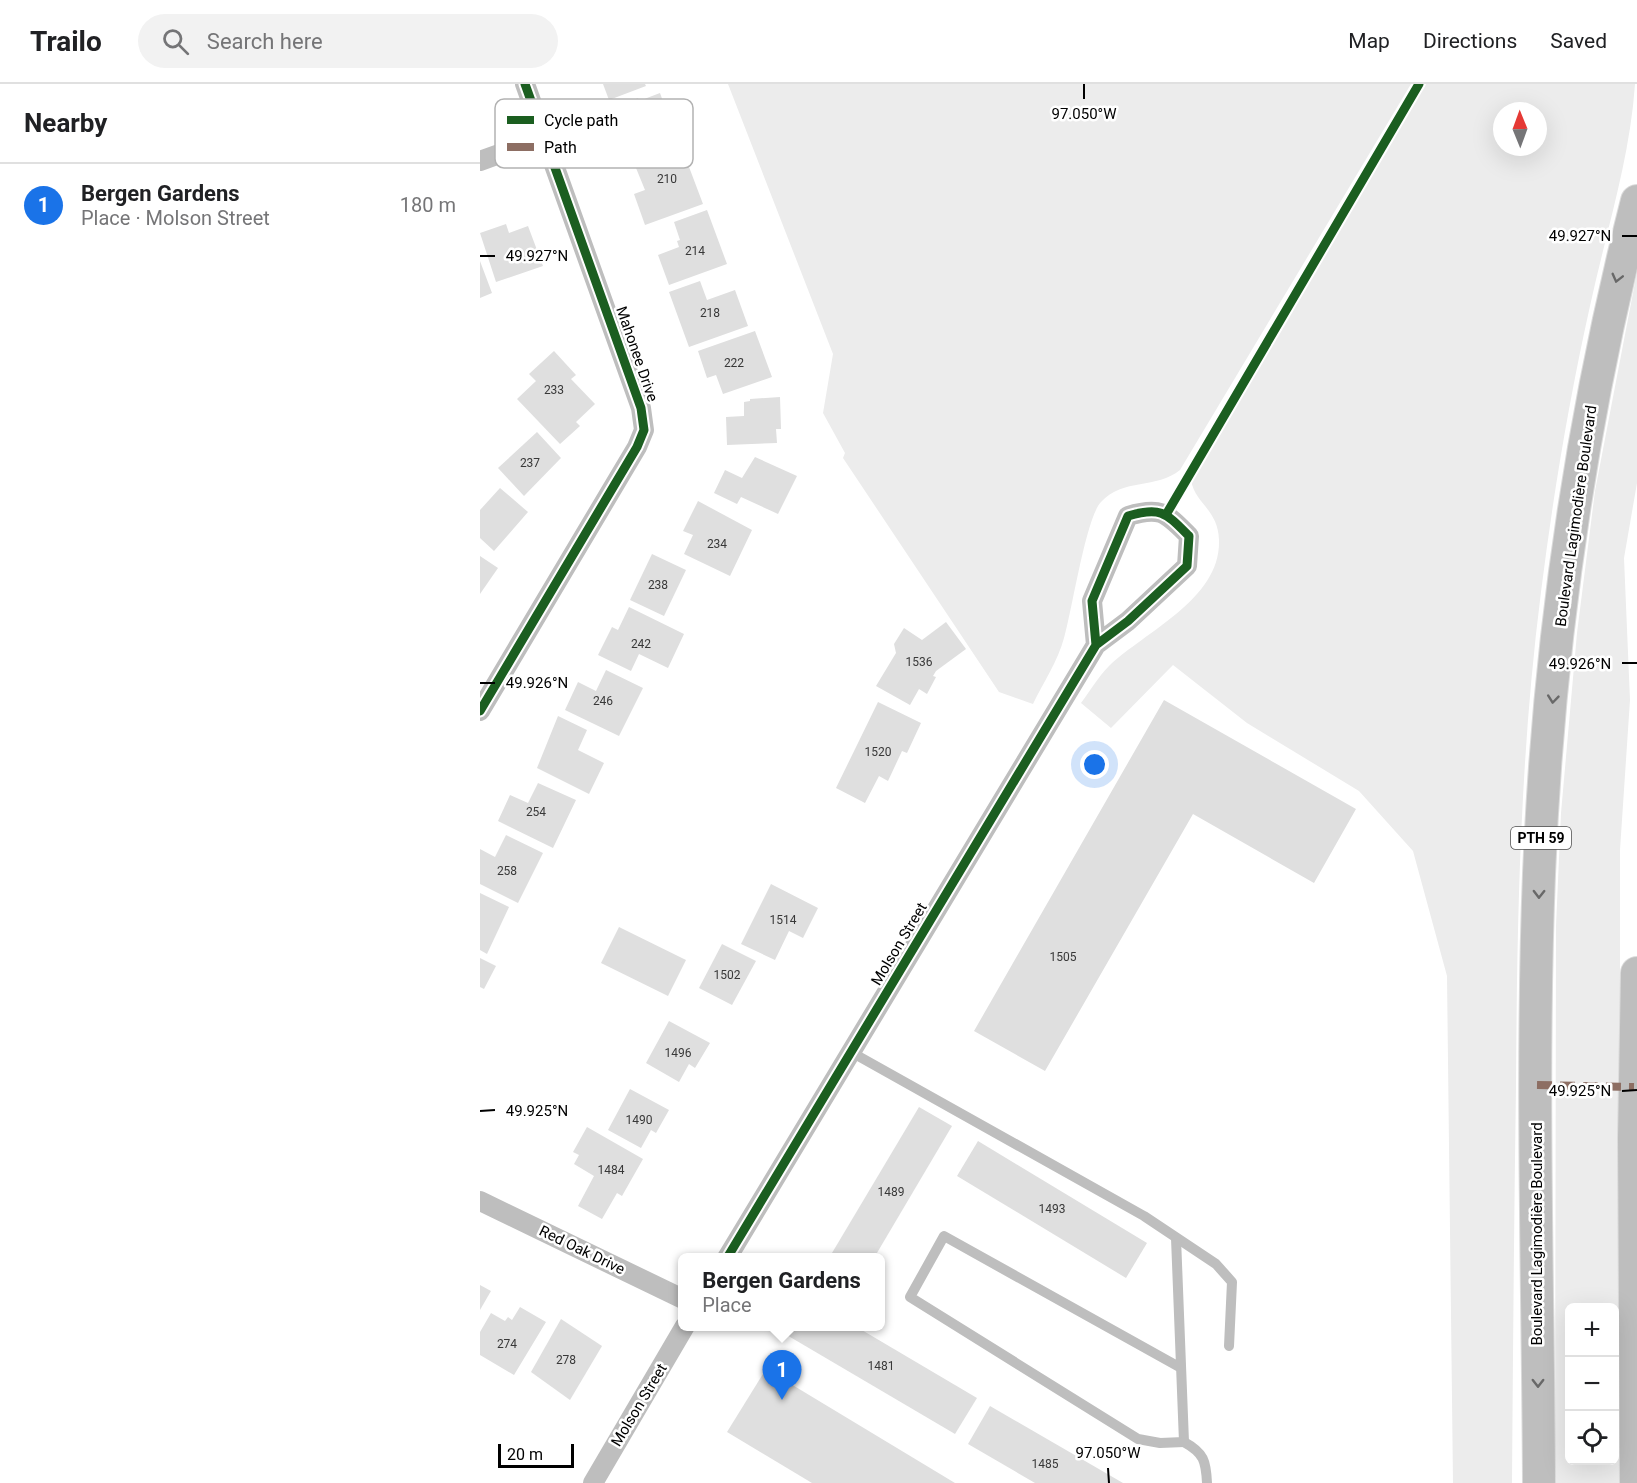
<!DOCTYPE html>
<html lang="en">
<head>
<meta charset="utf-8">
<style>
	:root { --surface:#fff; --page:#f2f2f2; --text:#202124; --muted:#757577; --line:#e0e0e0; --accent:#1a73e8 }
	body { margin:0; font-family:Roboto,sans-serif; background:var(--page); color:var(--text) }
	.controls { position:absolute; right:18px; bottom:18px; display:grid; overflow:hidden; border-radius:9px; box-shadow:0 6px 24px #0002 }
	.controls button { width:54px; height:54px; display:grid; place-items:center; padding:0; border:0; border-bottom:2px solid var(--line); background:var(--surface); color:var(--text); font:30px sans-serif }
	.compass { position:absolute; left:1013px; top:18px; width:54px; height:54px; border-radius:50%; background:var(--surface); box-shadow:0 6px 24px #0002; rotate:359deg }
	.scale { position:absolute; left:18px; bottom:15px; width:76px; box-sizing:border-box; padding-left:6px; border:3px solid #000; border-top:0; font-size:16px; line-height:21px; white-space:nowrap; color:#000; -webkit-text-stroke:4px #fff; paint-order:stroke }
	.you { position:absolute; left:615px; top:681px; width:21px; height:21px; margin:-15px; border:4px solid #fff; border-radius:50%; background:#1a73e8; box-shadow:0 0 0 9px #1a73e833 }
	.badge { display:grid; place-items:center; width:39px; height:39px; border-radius:50%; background:var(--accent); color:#fff; font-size:20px; font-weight:700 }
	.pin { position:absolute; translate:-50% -50px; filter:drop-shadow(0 2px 3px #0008) }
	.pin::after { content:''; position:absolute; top:32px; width:21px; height:18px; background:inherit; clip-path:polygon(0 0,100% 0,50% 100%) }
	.popup { position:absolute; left:198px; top:1169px; width:207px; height:78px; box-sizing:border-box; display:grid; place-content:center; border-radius:9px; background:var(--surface); filter:drop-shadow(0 2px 4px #0005); font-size:20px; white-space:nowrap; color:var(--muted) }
	.popup b { font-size:22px; color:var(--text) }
	.popup::after { content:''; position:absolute; left:50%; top:100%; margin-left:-12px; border:12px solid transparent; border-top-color:var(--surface) }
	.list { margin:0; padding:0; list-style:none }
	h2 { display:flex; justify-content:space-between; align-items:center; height:78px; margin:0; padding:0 24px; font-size:26px }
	h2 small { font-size:20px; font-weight:400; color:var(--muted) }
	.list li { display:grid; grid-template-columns:39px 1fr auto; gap:18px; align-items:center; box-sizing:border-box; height:84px; padding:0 24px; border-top:2px solid var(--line) }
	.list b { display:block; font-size:22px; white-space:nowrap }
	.list p { margin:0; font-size:20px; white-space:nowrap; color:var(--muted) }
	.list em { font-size:20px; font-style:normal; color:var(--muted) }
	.icon { flex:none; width:33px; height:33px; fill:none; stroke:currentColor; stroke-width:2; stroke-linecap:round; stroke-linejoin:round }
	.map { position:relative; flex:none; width:1157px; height:1399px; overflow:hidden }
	header { display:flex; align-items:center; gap:36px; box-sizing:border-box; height:84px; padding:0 30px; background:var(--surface); border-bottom:2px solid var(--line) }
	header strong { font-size:28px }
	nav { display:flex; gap:33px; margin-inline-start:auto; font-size:21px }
	.search { width:420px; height:54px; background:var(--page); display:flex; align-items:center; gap:15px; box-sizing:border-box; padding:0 21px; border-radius:33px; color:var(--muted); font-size:22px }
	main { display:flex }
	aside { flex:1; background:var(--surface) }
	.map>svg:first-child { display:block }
	.green { fill:#ececec; fill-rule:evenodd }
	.building { fill:#dfdfdf }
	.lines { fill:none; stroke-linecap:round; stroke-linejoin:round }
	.primary-casing { stroke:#dbdbdb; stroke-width:34 }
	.service { stroke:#bebebe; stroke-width:10 }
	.minor { stroke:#bebebe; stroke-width:20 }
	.primary { stroke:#bebebe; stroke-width:32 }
	.quiet { stroke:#8d6e63; stroke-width:8; stroke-dasharray:15 8; stroke-linecap:butt }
	.cycleway-casing { stroke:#fff; stroke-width:13 }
	.cycleway { stroke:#1b5e20; stroke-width:9 }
	.oneway { stroke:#686868 }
	.ticks { fill:none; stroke:#000; stroke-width:2 }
	.labels { text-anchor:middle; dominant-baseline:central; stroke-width:5; stroke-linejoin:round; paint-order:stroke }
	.number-label { font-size:12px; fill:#383838 }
	.shield { fill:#fff; stroke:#4c4c4c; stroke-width:1.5 }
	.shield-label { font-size:14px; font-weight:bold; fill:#000 }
	.street-label { font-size:15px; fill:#000; stroke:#fff }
	.key { fill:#fff; stroke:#b2b2b2; stroke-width:1.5 }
	.key-label { font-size:16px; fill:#000 }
	.ticks-label { font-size:15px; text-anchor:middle; fill:#000; stroke:#fff; stroke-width:5; stroke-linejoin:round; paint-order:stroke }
</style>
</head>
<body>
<header>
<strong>Trailo</strong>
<div class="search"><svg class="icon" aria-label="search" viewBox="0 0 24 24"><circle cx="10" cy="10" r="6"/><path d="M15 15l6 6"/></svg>Search here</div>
<nav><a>Map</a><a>Directions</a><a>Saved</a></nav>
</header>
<main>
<aside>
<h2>Nearby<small></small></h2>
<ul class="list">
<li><span class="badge">1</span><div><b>Bergen Gardens</b><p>Place · Molson Street</p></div><em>180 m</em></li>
</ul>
</aside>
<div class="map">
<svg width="1157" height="1399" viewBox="0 0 1157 1399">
	<rect width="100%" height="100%" fill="#fff"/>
	<g class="green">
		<path d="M 248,0 L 931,0 L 700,386 C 677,405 643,394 621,418 C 606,433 592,527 584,554 C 578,577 563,599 553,620 L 519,608 L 363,374 L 365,369 L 343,329 L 353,270 Z"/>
		<path d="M 946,0 L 1155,0 C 1150,75 1126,148 1110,222 C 1089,316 1073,412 1061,508 C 1040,672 1037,837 1036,1002 C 1034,1135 1033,1267 1032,1399 L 973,1399 L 967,892 L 933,767 L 879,707 L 767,639 L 693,581 L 631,644 L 601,619 C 610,607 618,593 629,582 C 666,547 741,515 739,456 C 738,425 715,420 711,396 ZM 1022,27 L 1058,27 L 1058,63 L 1022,63 Z"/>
		<path d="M 1157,188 L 1157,399 L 1144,474 L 1150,616 L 1140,766 L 1140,1399 L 1075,1399 L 1076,842 L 1081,729 L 1097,549 L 1115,407 ZM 1090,1224 L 1134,1224 L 1134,1376 L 1090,1376 Z"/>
	</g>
	<g class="building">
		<path d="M 123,0 L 165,0 L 166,2 L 129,16 Z"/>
		<path d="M 180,9 L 199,62 L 159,76 L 153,59 L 141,63 L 127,25 L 158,14 L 159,17 Z"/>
		<path d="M 203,67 L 223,120 L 165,141 L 154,110 L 165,106 L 156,84 Z"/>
		<path d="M 227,126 L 247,180 L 189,201 L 178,171 L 199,163 L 197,157 L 200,156 L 194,138 Z"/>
		<path d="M 26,140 L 29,149 L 48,142 L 63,182 L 16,198 L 0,149 Z"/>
		<path d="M 0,177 L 12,209 L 0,214 Z"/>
		<path d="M 220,197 L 227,216 L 255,206 L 268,242 L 209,263 L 189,208 Z"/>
		<path d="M 275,247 L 292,293 L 243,310 L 236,291 L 227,294 L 218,267 Z"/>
		<path d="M 74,267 L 96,291 L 91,295 L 115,320 L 96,338 L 100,342 L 80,360 L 37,315 L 56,297 L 49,290 Z"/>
		<path d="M 300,313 L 301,345 L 296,345 L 297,359 L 247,361 L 246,333 L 264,332 L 264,318 L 270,317 L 270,315 Z"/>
		<path d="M 57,348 L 81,374 L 44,412 L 18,384 Z"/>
		<path d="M 275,373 L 317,392 L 298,430 L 261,413 L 257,420 L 234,409 L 245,386 L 262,394 Z"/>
		<path d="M 20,404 L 48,428 L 14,467 L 0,454 L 0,426 Z"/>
		<path d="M 218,417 L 272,446 L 250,492 L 204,470 L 213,451 L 203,447 Z"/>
		<path d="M 172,470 L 206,486 L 184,532 L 150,516 Z"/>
		<path d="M 0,472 L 18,484 L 0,510 Z"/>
		<path d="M 149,523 L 204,550 L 188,584 L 159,570 L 151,587 L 118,571 L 132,543 L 138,546 Z"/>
		<path d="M 466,538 L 486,565 L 456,587 L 453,592 L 456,593 L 447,610 L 439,605 L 430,621 L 396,602 L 416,569 L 414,560 L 424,544 L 442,556 Z"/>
		<path d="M 126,586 L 163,604 L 139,652 L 85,626 L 98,598 L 116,607 Z"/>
		<path d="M 684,616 L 876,725 L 834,799 L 713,730 L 565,987 L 494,947 Z"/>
		<path d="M 398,618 L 441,639 L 427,669 L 422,667 L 408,697 L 399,692 L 385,719 L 356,704 Z"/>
		<path d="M 78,632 L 107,646 L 98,666 L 124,679 L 109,710 L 57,684 Z"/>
		<path d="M 58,699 L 96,716 L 73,764 L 18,737 L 30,711 L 48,719 Z"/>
		<path d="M 26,751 L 63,769 L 38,819 L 0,800 L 0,765 L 15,773 Z"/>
		<path d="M 291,800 L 338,824 L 323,854 L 309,847 L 295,876 L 261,860 Z"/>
		<path d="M 0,809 L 29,823 L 7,870 L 0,866 Z"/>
		<path d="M 139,843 L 206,876 L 188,912 L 121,879 Z"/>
		<path d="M 242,860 L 276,877 L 252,921 L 219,904 Z"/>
		<path d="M 0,874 L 16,882 L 4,905 L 0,903 Z"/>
		<path d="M 189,937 L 230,959 L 215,984 L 209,980 L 199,998 L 166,979 Z"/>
		<path d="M 150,1005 L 189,1026 L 176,1049 L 171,1046 L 161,1064 L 128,1046 Z"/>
		<path d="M 439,1023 L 472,1042 L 394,1174 L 349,1174 Z"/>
		<path d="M 107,1043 L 163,1075 L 142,1112 L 137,1109 L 122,1135 L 98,1122 L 114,1092 L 94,1080 L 99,1071 L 93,1068 Z"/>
		<path d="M 498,1057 L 667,1159 L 646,1194 L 477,1092 Z"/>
		<path d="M 0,1201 L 11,1207 L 0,1226 Z"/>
		<path d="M 40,1223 L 66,1238 L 34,1291 L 0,1271 L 0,1248 L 11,1229 L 25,1237 L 28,1233 L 32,1236 Z"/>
		<path d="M 81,1235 L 122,1262 L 90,1316 L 51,1288 Z"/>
		<path d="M 309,1242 L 375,1242 L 497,1314 L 475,1350 L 305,1250 Z"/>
		<path d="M 286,1285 L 475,1399 L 332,1399 L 247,1348 Z"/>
		<path d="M 510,1322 L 643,1399 L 555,1399 L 488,1360 Z"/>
	</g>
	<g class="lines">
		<defs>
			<g id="primary">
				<path d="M 1059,1399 C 1058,1196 1051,992 1059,790 C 1068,564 1101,336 1157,117"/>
				<path d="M 1156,1399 L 1154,1054 L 1157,889"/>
			</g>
		</defs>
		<use href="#primary" class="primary-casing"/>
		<g class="service">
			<path d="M 371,968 L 664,1132 L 736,1180 L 752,1198 L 749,1262"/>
			<path d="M 696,1154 L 704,1358 L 680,1359 L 658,1355 L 430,1213 L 464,1152 L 701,1284"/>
			<path d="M 704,1358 C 724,1369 726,1377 727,1399"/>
		</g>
		<g class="minor">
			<path d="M 0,77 L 64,54"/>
			<path d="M 0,627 L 157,363 L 164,346 L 161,324 L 45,0"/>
			<path d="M 0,1117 L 203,1215"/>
			<path d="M 247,1174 L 616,561 L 612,517 L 648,432 C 681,422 686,429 709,452 L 707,482 L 648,537 L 616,561"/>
			<path d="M 113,1399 L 205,1242"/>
		</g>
		<use href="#primary" class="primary"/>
		<path class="quiet" d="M 1057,1001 L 1154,1003"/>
		<defs>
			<g id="cycleway">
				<path d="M 687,429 L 939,0"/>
				<path d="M 0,627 L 157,363 L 164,346 L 161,324 L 45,0"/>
				<path d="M 247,1174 L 616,561 L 612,517 L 648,432 C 681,422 686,429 709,452 L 707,482 L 648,537 L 616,561"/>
			</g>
		</defs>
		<use href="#cycleway" class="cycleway-casing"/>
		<use href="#cycleway" class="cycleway"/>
	</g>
	<defs><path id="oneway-chevron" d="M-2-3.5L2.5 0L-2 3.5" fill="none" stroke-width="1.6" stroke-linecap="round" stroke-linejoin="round" transform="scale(1.5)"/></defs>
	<g class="oneway">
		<use href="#oneway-chevron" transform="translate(1137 194) rotate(104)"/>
		<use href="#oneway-chevron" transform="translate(1073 615) rotate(96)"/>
		<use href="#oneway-chevron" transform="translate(1059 810) rotate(91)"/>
		<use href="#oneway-chevron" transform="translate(1058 1299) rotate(90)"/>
	</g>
	<path class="ticks" d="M 604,0 L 604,15M 1142,152 L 1157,152M 0,172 L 15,172M 1142,579 L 1157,579M 0,599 L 15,599M 1142,1007 L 1157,1006M 0,1027 L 15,1026M 628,1384 L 629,1399"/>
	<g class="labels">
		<g class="number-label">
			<text x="187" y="95">210</text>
			<text x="215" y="167">214</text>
			<text x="230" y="229">218</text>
			<text x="254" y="279">222</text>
			<text x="74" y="306">233</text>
			<text x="50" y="379">237</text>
			<text x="237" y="460">234</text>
			<text x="178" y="501">238</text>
			<text x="161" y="560">242</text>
			<text x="439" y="578">1536</text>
			<text x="123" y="617">246</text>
			<text x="398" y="668">1520</text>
			<text x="56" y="728">254</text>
			<text x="27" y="787">258</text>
			<text x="303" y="836">1514</text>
			<text x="583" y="873">1505</text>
			<text x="247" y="891">1502</text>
			<text x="198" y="969">1496</text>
			<text x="159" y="1036">1490</text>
			<text x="131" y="1086">1484</text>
			<text x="411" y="1108">1489</text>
			<text x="572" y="1125">1493</text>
			<text x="27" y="1260">274</text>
			<text x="86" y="1276">278</text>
			<text x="401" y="1282">1481</text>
			<text x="565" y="1380">1485</text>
		</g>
		<rect class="shield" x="1031" y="743" width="60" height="22" rx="4.5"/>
		<g class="shield-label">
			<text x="1061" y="754">PTH 59</text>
		</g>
		<g class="street-label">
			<text transform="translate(157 270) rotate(71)">Mahonee Drive</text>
			<text transform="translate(1096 432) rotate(-82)">Boulevard Lagimodière Boulevard</text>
			<text transform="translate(419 860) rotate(-59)">Molson Street</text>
			<text transform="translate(1057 1150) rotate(-90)">Boulevard Lagimodière Boulevard</text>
			<text transform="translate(102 1166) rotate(26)">Red Oak Drive</text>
			<text transform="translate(159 1321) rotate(-59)">Molson Street</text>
		</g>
	</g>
	<rect x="15" y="15" width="198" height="69" rx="9" class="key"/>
	<rect x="27" y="32" width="27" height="8" fill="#1b5e20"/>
	<rect x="27" y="59" width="27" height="8" fill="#8d6e63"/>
	<g class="key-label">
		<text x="64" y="42">Cycle path</text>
		<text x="64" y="69">Path</text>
	</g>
	<g class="ticks-label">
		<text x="604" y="35">97.050°W</text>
		<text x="1100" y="157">49.927°N</text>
		<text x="57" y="177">49.927°N</text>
		<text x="1100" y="585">49.926°N</text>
		<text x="57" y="604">49.926°N</text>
		<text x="1100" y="1012">49.925°N</text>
		<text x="57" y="1032">49.925°N</text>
		<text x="628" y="1374">97.050°W</text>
	</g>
</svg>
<div class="controls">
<button>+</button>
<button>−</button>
<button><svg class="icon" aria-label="locate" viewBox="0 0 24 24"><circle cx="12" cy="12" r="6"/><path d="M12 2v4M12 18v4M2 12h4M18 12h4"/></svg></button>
</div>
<svg class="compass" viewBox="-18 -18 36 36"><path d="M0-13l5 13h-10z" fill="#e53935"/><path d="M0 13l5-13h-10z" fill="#757577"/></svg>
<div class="scale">20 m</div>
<div class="you"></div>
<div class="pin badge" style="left:302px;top:1316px">1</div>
<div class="popup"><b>Bergen Gardens</b>Place</div>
</div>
</main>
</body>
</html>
